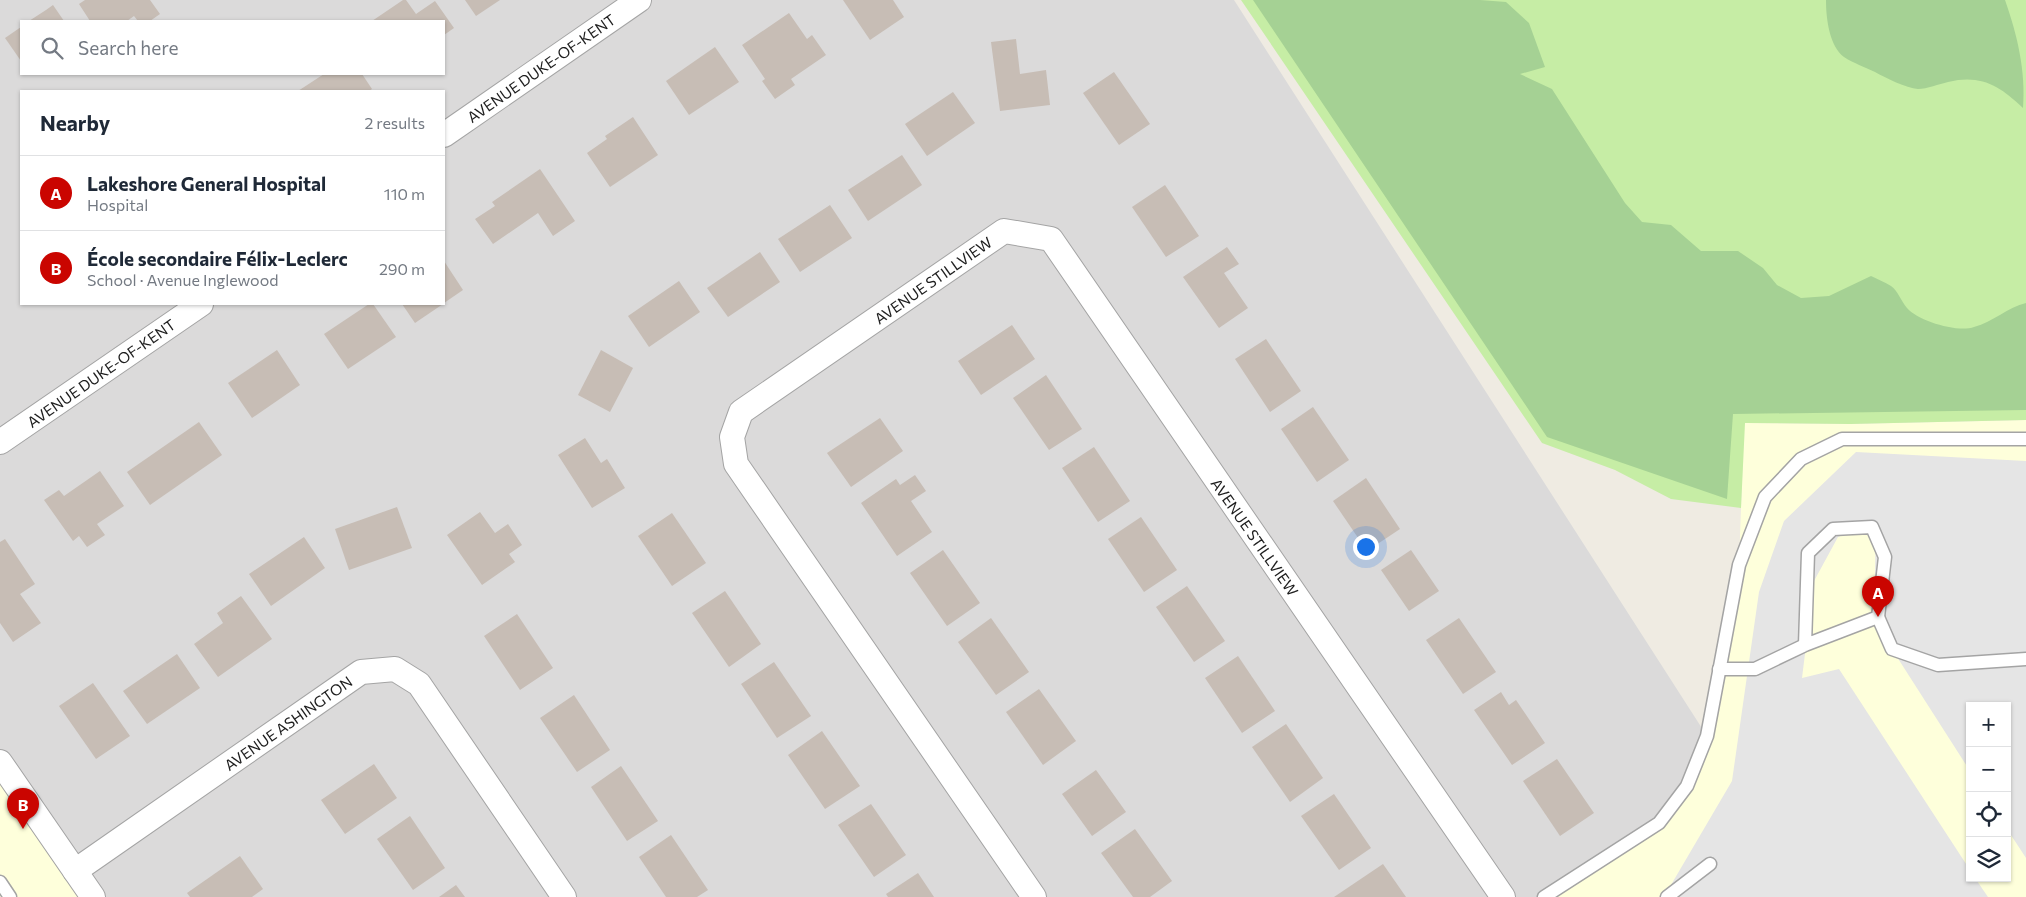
<!DOCTYPE html>
<html lang="en">
<head>
<meta charset="utf-8">
<style>
	:root { --surface:#fff; --page:#f6f6f7; --text:#1f2937; --muted:#747a83; --line:#e0e1e3; --accent:#ca0500 }
	body { margin:0; font-family:Commissioner,sans-serif; background:var(--page); color:var(--text) }
	.controls { position:absolute; right:15px; bottom:15px; display:grid; overflow:hidden; border-radius:0px; box-shadow:0 1px 4px #0004 }
	.controls button { width:45px; height:45px; display:grid; place-items:center; padding:0; border:0; border-bottom:1px solid var(--line); background:var(--surface); color:var(--text); font:25px sans-serif }
	.you { position:absolute; left:1365px; top:546px; width:18px; height:18px; margin:-12px; border:4px solid #fff; border-radius:50%; background:#1a73e8; box-shadow:0 0 0 8px #1a73e833 }
	.badge { display:grid; place-items:center; width:32px; height:32px; border-radius:50%; background:var(--accent); color:#fff; font-size:16px; font-weight:700 }
	.pin { position:absolute; translate:-50% -41px; filter:drop-shadow(0 1px 2px #0008) }
	.pin::after { content:''; position:absolute; top:26px; width:18px; height:15px; background:inherit; clip-path:polygon(0 0,100% 0,50% 100%) }
	.list { margin:0; padding:0; list-style:none }
	h2 { display:flex; justify-content:space-between; align-items:center; height:65px; margin:0; padding:0 20px; font-size:21px }
	h2 small { font-size:16px; font-weight:400; color:var(--muted) }
	.list li { display:grid; grid-template-columns:32px 1fr auto; gap:15px; align-items:center; box-sizing:border-box; height:75px; padding:0 20px; border-top:1px solid var(--line) }
	.list b { display:block; font-size:19px; white-space:nowrap }
	.list p { margin:0; font-size:16px; white-space:nowrap; color:var(--muted) }
	.list em { font-size:16px; font-style:normal; color:var(--muted) }
	.icon { flex:none; width:28px; height:28px; fill:none; stroke:currentColor; stroke-width:2; stroke-linecap:round; stroke-linejoin:round }
	.map { position:relative; flex:none; width:2026px; height:897px; overflow:hidden }
	.search { position:absolute; background:var(--surface); box-shadow:0 1px 4px #0004; left:20px; top:20px; width:425px; height:55px; display:flex; align-items:center; gap:12px; box-sizing:border-box; padding:0 18px; border-radius:0px; color:var(--muted); font-size:19px }
	.panel { position:absolute; background:var(--surface); box-shadow:0 1px 4px #0004; left:20px; top:90px; width:425px; height:215px; border-radius:0px }
	.map>svg:first-child { display:block }
	.residential { fill:#dbdada; fill-rule:evenodd }
	.education { fill:#feffdb; fill-rule:evenodd }
	.grass { fill:#c6eda5 }
	.forest { fill:#a5d194 }
	.parking { fill:#e5e5e5 }
	.building { fill:#c7bdb5 }
	.lines { fill:none; stroke-linecap:round; stroke-linejoin:round }
	.lane-casing { stroke:#a4a4a4; stroke-width:15 }
	.street-casing { stroke:#a4a4a4; stroke-width:26 }
	.lane { stroke:#fff; stroke-width:12 }
	.street { stroke:#fff; stroke-width:24 }
	.labels { text-anchor:middle; dominant-baseline:central; stroke-width:4; stroke-linejoin:round; paint-order:stroke }
	.street-label { font-size:15px; fill:#1d1d1d; stroke:#fff }
</style>
</head>
<body>
<div class="map">
<svg width="2026" height="897" viewBox="0 0 2026 897">
	<rect width="100%" height="100%" fill="#efebe2"/>
	<path class="residential" d="M 0,0 L 1234,0 L 1707,736 L 1659,823 L 1544,897 L 0,897 ZM 21,21 L 444,21 L 444,74 L 21,74 ZM 21,91 L 444,91 L 444,304 L 21,304 Z"/>
	<g class="education">
		<path d="M 2026,420 L 2026,897 L 1544,897 L 1659,823 L 1707,736 L 1739,565 L 1744,423 L 1850,424 ZM 1970,706 L 2007,706 L 2007,878 L 1970,878 Z"/>
		<path d="M 0,762 L 93,897 L 0,897 Z"/>
	</g>
	<path class="grass" d="M 1241,0 L 2026,0 L 2026,420 L 1850,424 L 1745,423 L 1741,508 L 1671,499 L 1615,470 L 1542,443 Z"/>
	<g class="forest">
		<path d="M 1253,0 L 1480,0 L 1506,2 L 1529,23 L 1545,67 L 1520,74 L 1552,89 L 1625,203 L 1642,222 L 1671,225 L 1701,251 L 1738,251 L 1763,268 L 1777,285 L 1801,298 L 1829,296 L 1871,276 C 1877,279 1885,282 1891,286 C 1898,291 1901,301 1907,308 C 1918,321 1958,333 1974,327 C 1993,322 2008,307 2026,303 L 2026,410 L 1733,414 L 1727,499 L 1547,437 Z"/>
		<path d="M 1826,0 L 2005,0 C 2017,34 2026,71 2023,108 C 2000,86 1981,74 1948,82 C 1939,84 1927,89 1918,89 C 1906,88 1886,78 1875,72 C 1865,67 1853,63 1844,57 C 1829,46 1826,17 1826,0 Z"/>
	</g>
	<path class="parking" d="M 1856,452 L 2026,461 L 2026,858 L 2007,829 L 2007,706 L 1970,706 L 1970,771 L 1874,621 L 1876,523 L 1838,537 L 1814,581 L 1802,678 L 1839,669 L 1970,870 L 1970,878 L 1975,878 L 1988,897 L 1673,897 L 1668,890 L 1732,781 L 1759,592 L 1784,521 Z"/>
	<g class="building">
		<path d="M 85,0 L 150,0 L 160,14 L 150,21 L 138,21 L 134,16 L 127,21 L 90,21 L 79,4 Z"/>
		<path d="M 403,0 L 406,0 L 416,14 L 435,1 L 454,28 L 444,35 L 444,21 L 372,21 Z"/>
		<path d="M 465,0 L 500,0 L 476,16 Z"/>
		<path d="M 843,0 L 893,0 L 904,17 L 870,40 Z"/>
		<path d="M 53,5 L 64,21 L 29,21 L 46,10 Z"/>
		<path d="M 789,13 L 807,39 L 812,35 L 826,55 L 791,79 L 795,85 L 775,99 L 762,81 L 765,79 L 742,45 Z"/>
		<path d="M 21,27 L 21,61 L 5,38 Z"/>
		<path d="M 1016,39 L 1020,74 L 1046,70 L 1050,105 L 1000,111 L 991,42 Z"/>
		<path d="M 715,47 L 739,82 L 689,115 L 666,81 Z"/>
		<path d="M 1114,72 L 1150,124 L 1119,145 L 1083,93 Z"/>
		<path d="M 324,74 L 362,74 L 372,89 L 369,91 L 298,91 Z"/>
		<path d="M 953,92 L 975,123 L 927,156 L 905,124 Z"/>
		<path d="M 633,117 L 658,155 L 610,187 L 587,153 L 607,139 L 605,136 Z"/>
		<path d="M 902,155 L 922,185 L 868,221 L 848,190 Z"/>
		<path d="M 540,169 L 575,221 L 553,236 L 538,213 L 493,244 L 475,219 L 495,206 L 492,202 Z"/>
		<path d="M 1165,185 L 1199,236 L 1166,257 L 1132,207 Z"/>
		<path d="M 830,205 L 852,238 L 800,272 L 778,239 Z"/>
		<path d="M 1227,247 L 1239,264 L 1224,273 L 1248,308 L 1219,328 L 1183,277 Z"/>
		<path d="M 760,252 L 780,282 L 728,317 L 707,288 Z"/>
		<path d="M 444,261 L 463,290 L 444,303 Z"/>
		<path d="M 679,281 L 700,312 L 649,347 L 628,316 Z"/>
		<path d="M 369,304 L 373,304 L 396,337 L 348,369 L 324,334 Z"/>
		<path d="M 402,304 L 443,304 L 415,323 Z"/>
		<path d="M 1012,325 L 1035,359 L 981,395 L 958,361 Z"/>
		<path d="M 1266,339 L 1301,391 L 1270,412 L 1235,359 Z"/>
		<path d="M 277,350 L 300,385 L 252,418 L 228,383 Z"/>
		<path d="M 601,350 L 633,368 L 610,412 L 578,395 Z"/>
		<path d="M 1046,375 L 1082,429 L 1049,450 L 1013,398 Z"/>
		<path d="M 1313,407 L 1349,460 L 1317,482 L 1281,429 Z"/>
		<path d="M 880,418 L 903,451 L 851,487 L 827,453 Z"/>
		<path d="M 199,422 L 222,455 L 150,505 L 127,472 Z"/>
		<path d="M 585,438 L 601,463 L 607,459 L 625,488 L 592,508 L 558,455 Z"/>
		<path d="M 1094,447 L 1130,501 L 1098,522 L 1062,468 Z"/>
		<path d="M 100,471 L 124,506 L 97,524 L 105,535 L 87,547 L 79,536 L 73,541 L 44,500 L 59,490 L 64,496 Z"/>
		<path d="M 915,475 L 926,491 L 911,501 L 932,532 L 897,556 L 861,503 L 896,479 L 900,485 Z"/>
		<path d="M 1366,478 L 1400,529 L 1367,551 L 1333,501 Z"/>
		<path d="M 397,507 L 412,548 L 349,570 L 335,529 Z"/>
		<path d="M 480,512 L 495,533 L 508,524 L 522,545 L 509,554 L 515,562 L 482,585 L 447,535 Z"/>
		<path d="M 672,513 L 706,563 L 672,586 L 638,536 Z"/>
		<path d="M 1141,517 L 1177,570 L 1144,592 L 1108,539 Z"/>
		<path d="M 304,537 L 325,568 L 271,606 L 249,574 Z"/>
		<path d="M 5,539 L 35,584 L 20,594 L 41,623 L 13,642 L 0,623 L 0,542 Z"/>
		<path d="M 943,550 L 980,603 L 947,626 L 910,573 Z"/>
		<path d="M 1411,550 L 1439,591 L 1409,611 L 1381,570 Z"/>
		<path d="M 1187,586 L 1225,641 L 1194,662 L 1156,607 Z"/>
		<path d="M 725,591 L 761,644 L 729,667 L 692,613 Z"/>
		<path d="M 241,596 L 272,639 L 218,677 L 194,644 L 223,623 L 217,613 Z"/>
		<path d="M 517,614 L 553,668 L 520,690 L 484,636 Z"/>
		<path d="M 991,618 L 1029,672 L 996,695 L 958,642 Z"/>
		<path d="M 1459,618 L 1496,672 L 1463,694 L 1426,640 Z"/>
		<path d="M 177,654 L 200,688 L 147,724 L 123,691 Z"/>
		<path d="M 1238,656 L 1275,711 L 1242,733 L 1205,678 Z"/>
		<path d="M 774,662 L 811,716 L 777,738 L 741,684 Z"/>
		<path d="M 93,683 L 130,736 L 96,759 L 59,706 Z"/>
		<path d="M 1039,689 L 1076,741 L 1043,765 L 1006,712 Z"/>
		<path d="M 1501,692 L 1509,705 L 1516,700 L 1545,743 L 1512,765 L 1474,710 Z"/>
		<path d="M 574,695 L 610,750 L 577,772 L 540,718 Z"/>
		<path d="M 1286,724 L 1323,778 L 1290,802 L 1252,747 Z"/>
		<path d="M 822,731 L 860,786 L 825,809 L 788,755 Z"/>
		<path d="M 1557,759 L 1594,813 L 1560,836 L 1523,781 Z"/>
		<path d="M 374,764 L 397,798 L 345,834 L 321,800 Z"/>
		<path d="M 621,766 L 658,821 L 627,841 L 591,787 Z"/>
		<path d="M 1096,770 L 1126,812 L 1092,836 L 1062,794 Z"/>
		<path d="M 1334,794 L 1371,848 L 1339,870 L 1301,816 Z"/>
		<path d="M 871,804 L 906,855 L 874,877 L 838,825 Z"/>
		<path d="M 410,816 L 445,868 L 413,890 L 377,839 Z"/>
		<path d="M 1135,829 L 1172,881 L 1150,897 L 1133,897 L 1101,853 Z"/>
		<path d="M 671,835 L 708,890 L 697,897 L 666,897 L 639,857 Z"/>
		<path d="M 240,856 L 263,889 L 252,897 L 190,897 L 187,893 Z"/>
		<path d="M 1383,864 L 1406,897 L 1334,897 Z"/>
		<path d="M 918,873 L 934,897 L 888,897 L 886,894 Z"/>
		<path d="M 456,885 L 465,897 L 439,897 Z"/>
	</g>
	<g class="lines">
		<defs>
			<g id="lane">
				<path d="M 1878,617 L 1892,649 L 1938,665 L 2026,659"/>
				<path d="M 1719,669 L 1755,669 L 1805,645 L 1878,617 L 1885,557 L 1872,527 L 1833,529 L 1808,553 L 1805,645"/>
				<path d="M 0,882 L 10,897"/>
				<path d="M 1544,897 L 1659,823 L 1687,786 L 1707,736 L 1739,565 L 1765,497 L 1801,459 L 1842,439 L 2026,439"/>
				<path d="M 1667,897 L 1710,864"/>
			</g>
			<g id="street">
				<path d="M 444,135 L 639,0"/>
				<path d="M 0,442 L 201,304"/>
				<path d="M 0,762 L 93,897"/>
				<path d="M 75,871 L 361,672 L 395,669 L 419,684 L 564,897"/>
				<path d="M 1034,897 L 736,464 L 732,437 L 741,412 L 1004,231 L 1051,239 L 1503,897"/>
			</g>
		</defs>
		<use href="#lane" class="lane-casing"/>
		<use href="#street" class="street-casing"/>
		<use href="#lane" class="lane"/>
		<use href="#street" class="street"/>
	</g>
	<g class="labels">
		<g class="street-label">
			<text transform="translate(541 68) rotate(-35)">AVENUE DUKE-OF-KENT</text>
			<text transform="translate(933 280) rotate(-35)">AVENUE STILLVIEW</text>
			<text transform="translate(101 373) rotate(-35)">AVENUE DUKE-OF-KENT</text>
			<text transform="translate(1255 537) rotate(55)">AVENUE STILLVIEW</text>
			<text transform="translate(288 723) rotate(-35)">AVENUE ASHINGTON</text>
		</g>
	</g>
</svg>
<div class="controls">
<button>+</button>
<button>−</button>
<button><svg class="icon" aria-label="locate" viewBox="0 0 24 24"><circle cx="12" cy="12" r="6"/><path d="M12 2v4M12 18v4M2 12h4M18 12h4"/></svg></button>
<button><svg class="icon" aria-label="layers" viewBox="0 0 24 24"><path d="M12 4l9 5-9 5-9-5zM3 14l9 5 9-5"/></svg></button>
</div>
<div class="you"></div>
<div class="pin badge" style="left:1878px;top:617px">A</div>
<div class="pin badge" style="left:23px;top:829px">B</div>
<div class="search"><svg class="icon" aria-label="search" viewBox="0 0 24 24"><circle cx="10" cy="10" r="6"/><path d="M15 15l6 6"/></svg>Search here</div>
<section class="panel">
<h2>Nearby<small>2 results</small></h2>
<ul class="list">
<li><span class="badge">A</span><div><b>Lakeshore General Hospital</b><p>Hospital</p></div><em>110 m</em></li>
<li><span class="badge">B</span><div><b>École secondaire Félix-Leclerc</b><p>School · Avenue Inglewood</p></div><em>290 m</em></li>
</ul>
</section>
</div>
</body>
</html>
